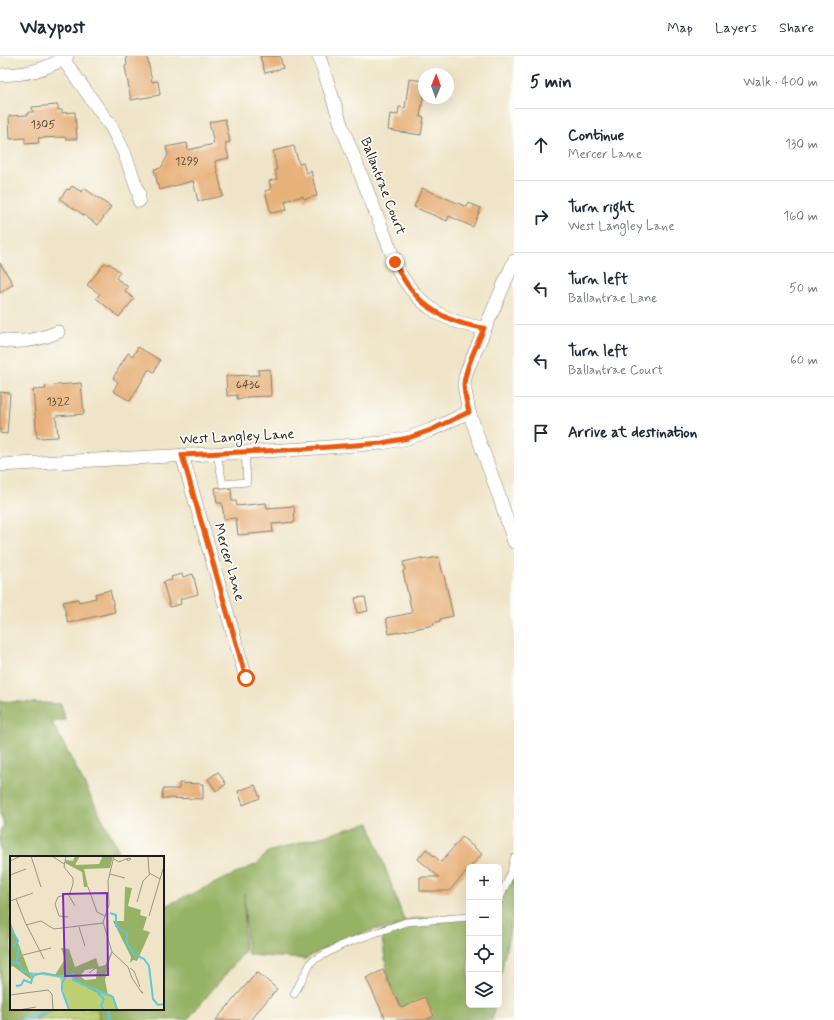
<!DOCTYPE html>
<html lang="en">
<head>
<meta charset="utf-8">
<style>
	:root { --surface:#fff; --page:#f2f2f3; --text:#1f2937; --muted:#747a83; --line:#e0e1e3 }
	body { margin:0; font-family:Mynerve,sans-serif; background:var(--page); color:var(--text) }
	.controls { position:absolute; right:12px; bottom:12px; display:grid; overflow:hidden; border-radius:6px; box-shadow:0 4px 16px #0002 }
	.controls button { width:36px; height:36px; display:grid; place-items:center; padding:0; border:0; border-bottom:1px solid var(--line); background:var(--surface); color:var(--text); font:20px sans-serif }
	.compass { position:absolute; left:418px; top:12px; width:36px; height:36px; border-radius:50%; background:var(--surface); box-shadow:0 4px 16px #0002; rotate:1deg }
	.stop { position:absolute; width:12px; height:12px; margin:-9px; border:3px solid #ea580c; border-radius:50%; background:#fff }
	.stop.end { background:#ea580c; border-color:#fff; box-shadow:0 1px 4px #0008 }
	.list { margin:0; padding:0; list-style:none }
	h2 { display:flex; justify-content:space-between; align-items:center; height:52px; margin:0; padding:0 16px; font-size:17px }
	h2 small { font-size:13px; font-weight:400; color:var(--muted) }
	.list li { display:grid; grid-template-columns:26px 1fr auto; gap:12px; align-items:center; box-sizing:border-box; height:72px; padding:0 16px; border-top:1px solid var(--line) }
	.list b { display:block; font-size:15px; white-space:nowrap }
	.list p { margin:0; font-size:13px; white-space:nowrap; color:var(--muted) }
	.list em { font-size:13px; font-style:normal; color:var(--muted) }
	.icon { flex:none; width:22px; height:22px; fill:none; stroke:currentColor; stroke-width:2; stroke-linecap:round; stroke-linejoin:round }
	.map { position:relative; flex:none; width:514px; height:964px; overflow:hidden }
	header { display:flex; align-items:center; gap:24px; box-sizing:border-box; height:56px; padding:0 20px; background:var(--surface); border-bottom:1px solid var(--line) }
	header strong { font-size:19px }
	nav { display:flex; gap:22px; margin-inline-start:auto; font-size:14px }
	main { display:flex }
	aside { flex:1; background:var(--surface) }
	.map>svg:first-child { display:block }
	.green { fill:#bed073; stroke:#6d7648 }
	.forest { fill:#96b265; stroke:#596740 }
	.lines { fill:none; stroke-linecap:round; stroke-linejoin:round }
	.stream { stroke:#5ec7d9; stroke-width:3.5 }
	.building { fill:#e7b17a }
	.service-casing { stroke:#868072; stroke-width:8 }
	.minor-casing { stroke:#868072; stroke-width:14 }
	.service { stroke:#fff; stroke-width:7 }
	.minor { stroke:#fff; stroke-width:13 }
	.route { stroke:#ea580c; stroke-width:5 }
	.labels { text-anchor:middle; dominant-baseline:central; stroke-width:3.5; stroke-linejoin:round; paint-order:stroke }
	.number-label { font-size:12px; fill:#4f4134 }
	.street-label { font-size:14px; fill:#1c1c1c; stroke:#fdfcf7 }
	.inset-river { fill:none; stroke:#5ec7d9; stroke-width:2 }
	.inset-road { fill:none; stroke:#9b9483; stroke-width:1 }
	.view { fill:#7b2cbf; fill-opacity:0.15; stroke:#7b2cbf; stroke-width:2 }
	.inset-edge { fill:none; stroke:#1c1c1c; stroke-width:2 }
</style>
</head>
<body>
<header>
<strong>Waypost</strong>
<nav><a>Map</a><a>Layers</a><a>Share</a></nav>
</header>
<main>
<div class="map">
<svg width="514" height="964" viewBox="0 0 514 964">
	<rect width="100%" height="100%" fill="#fdfcf7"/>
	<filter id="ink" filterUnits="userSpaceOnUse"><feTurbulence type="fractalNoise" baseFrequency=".025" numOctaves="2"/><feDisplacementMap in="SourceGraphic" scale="8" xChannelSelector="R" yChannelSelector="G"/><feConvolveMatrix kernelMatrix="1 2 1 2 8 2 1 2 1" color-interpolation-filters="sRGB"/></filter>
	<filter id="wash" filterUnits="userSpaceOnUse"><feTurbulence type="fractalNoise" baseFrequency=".012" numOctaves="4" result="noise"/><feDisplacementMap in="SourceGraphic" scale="16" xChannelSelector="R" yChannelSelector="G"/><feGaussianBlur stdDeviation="0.9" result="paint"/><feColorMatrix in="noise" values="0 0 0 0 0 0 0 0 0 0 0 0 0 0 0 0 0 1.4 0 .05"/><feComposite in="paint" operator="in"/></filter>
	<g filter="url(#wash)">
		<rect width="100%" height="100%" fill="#efe4c7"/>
		<path class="green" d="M 57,953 L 99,953 L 99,964 L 34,964 Z"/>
		<g class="forest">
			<path d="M 0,645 L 61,648 L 65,664 L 52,666 L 118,793 L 118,801 L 11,801 L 11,953 L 54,953 L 30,964 L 0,963 L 0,775 L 4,769 L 0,758 Z"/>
			<path d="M 369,767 L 404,864 L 429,861 L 455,860 L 427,863 L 373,874 L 334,887 L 305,903 L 248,899 L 244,837 L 245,895 L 187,964 L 99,964 L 98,953 L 163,953 L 163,851 L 257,808 L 268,796 Z"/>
			<path d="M 514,809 L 514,853 L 499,928 L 499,845 Z"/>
			<path d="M 469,863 L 469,949 L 495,949 L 492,964 L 383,964 L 389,929 L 381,875 L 405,869 Z"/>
		</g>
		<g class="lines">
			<g class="stream">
				<path d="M 108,953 L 109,964"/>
				<path d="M 22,964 L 51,953"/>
			</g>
		</g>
		<g id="blocks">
			<g class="building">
				<path d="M 126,0 L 147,0 L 152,26 L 158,25 L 160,39 L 131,44 L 125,10 L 127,9 Z"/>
				<path d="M 260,0 L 280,0 L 283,12 L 265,17 Z"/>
				<path d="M 409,23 L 424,25 L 424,35 L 420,61 L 424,61 L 421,79 L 388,74 L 390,58 L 398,59 L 399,51 L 405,52 Z"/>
				<path d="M 58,49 L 58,54 L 62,54 L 62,57 L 75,56 L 77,83 L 66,83 L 65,81 L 38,82 L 39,87 L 25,88 L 25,82 L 10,83 L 9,60 L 28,59 L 28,56 L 33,56 L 32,51 Z"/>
				<path d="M 225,63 L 230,86 L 225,87 L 229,102 L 215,105 L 223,140 L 198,145 L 193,125 L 159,134 L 154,113 L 161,112 L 168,99 L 166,91 L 187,87 L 188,94 L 214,88 L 209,66 Z"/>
				<path d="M 294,90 L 299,108 L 303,107 L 306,117 L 311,115 L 317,140 L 304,143 L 303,140 L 285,145 L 287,154 L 271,157 L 265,135 L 271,133 L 269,125 L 277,123 L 275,114 L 277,114 L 273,95 Z"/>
				<path d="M 72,130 L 82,136 L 84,132 L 111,151 L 98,169 L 60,143 L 67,133 L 69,134 Z"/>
				<path d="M 422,132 L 467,151 L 469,147 L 481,152 L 473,171 L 449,160 L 447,165 L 414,151 Z"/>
				<path d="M 0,207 L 13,228 L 0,237 Z"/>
				<path d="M 105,207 L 108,209 L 109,207 L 120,216 L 116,222 L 128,231 L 125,235 L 134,243 L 119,261 L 96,242 L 100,238 L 87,229 Z"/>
				<path d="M 138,291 L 160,304 L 154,316 L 149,313 L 130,345 L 113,335 L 118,326 L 113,322 L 128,297 L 133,300 Z"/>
				<path d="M 270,313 L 271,340 L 246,341 L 246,342 L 237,343 L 237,339 L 227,340 L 226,320 L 259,319 L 258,314 Z"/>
				<path d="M 81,327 L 84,358 L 56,360 L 58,381 L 37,382 L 33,334 L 46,333 L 45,330 Z"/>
				<path d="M 0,336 L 10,337 L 7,378 L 0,377 Z"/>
				<path d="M 219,431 L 223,433 L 231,432 L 232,445 L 236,445 L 237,450 L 266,447 L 267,452 L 294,450 L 295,466 L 272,468 L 273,476 L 238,479 L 236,462 L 224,463 L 222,447 L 217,447 L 215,432 Z"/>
				<path d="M 439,501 L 443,519 L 444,519 L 453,560 L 440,563 L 440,565 L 433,567 L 434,569 L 389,578 L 386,562 L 412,557 L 403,515 L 405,514 L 403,506 L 422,502 L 422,504 Z"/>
				<path d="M 182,518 L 183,521 L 193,518 L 198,538 L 180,543 L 181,548 L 170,551 L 163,526 L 172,524 L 171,521 Z"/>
				<path d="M 110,534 L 115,556 L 68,567 L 63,546 L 78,543 L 79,546 L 96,542 L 95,538 Z"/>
				<path d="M 365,541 L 368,555 L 357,557 L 355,542 Z"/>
				<path d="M 218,716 L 226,728 L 216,735 L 208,723 Z"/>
				<path d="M 179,727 L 203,728 L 203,743 L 162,742 L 163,733 L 179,733 Z"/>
				<path d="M 255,729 L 260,742 L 243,749 L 238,735 Z"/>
				<path d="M 462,781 L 482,798 L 449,835 L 420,835 L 420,821 L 439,821 L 418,803 L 426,793 L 441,806 Z"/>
				<path d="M 383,914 L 401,952 L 425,941 L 434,960 L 425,964 L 386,964 L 366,922 Z"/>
				<path d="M 257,916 L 277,933 L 250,964 L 216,964 Z"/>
			</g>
		</g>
	</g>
	<g filter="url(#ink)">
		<use href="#blocks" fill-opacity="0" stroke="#868072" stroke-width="1"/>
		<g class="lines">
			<defs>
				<g id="service">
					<path d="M 217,398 L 223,428 L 247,426 L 245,396"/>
					<path d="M 499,845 L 511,816 L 514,802"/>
					<path d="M 294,938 L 312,905 L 344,888 L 406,866 L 469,861"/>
				</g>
				<g id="minor">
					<path d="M 319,0 L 342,71 L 400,218 C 421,251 445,267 484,272"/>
					<path d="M 63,3 L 112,72 L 124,96 L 139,138 L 139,145"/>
					<path d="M 0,19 C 26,18 45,15 67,0"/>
					<path d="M 514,205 L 466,317 L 464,329 L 469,356 L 500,443 L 514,486"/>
					<path d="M 0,284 C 21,288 39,284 58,276"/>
					<path d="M 182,399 L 246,622"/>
					<path d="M 0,409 L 303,393 L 382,387 L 408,382 L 431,374 L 469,356"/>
				</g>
			</defs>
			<use href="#service" class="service-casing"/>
			<use href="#minor" class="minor-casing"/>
			<use href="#service" class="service"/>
			<use href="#minor" class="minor"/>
		</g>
	</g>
	<g class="lines" filter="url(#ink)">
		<path class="route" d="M 246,622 L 182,399 L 303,393 L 382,387 L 408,382 L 431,374 L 469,356 C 467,347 464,338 464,328 C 466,309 477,290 484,272 C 441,266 412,246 395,206"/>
	</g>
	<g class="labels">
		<g class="number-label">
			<text x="43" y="69">1305</text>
			<text x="187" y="106">1299</text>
			<text x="248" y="329">6436</text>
			<text x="58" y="346">1322</text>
		</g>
		<g class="street-label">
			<text transform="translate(383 130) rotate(69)">Ballantrae Court</text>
			<text transform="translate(237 381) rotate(-3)">West Langley Lane</text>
			<text transform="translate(229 506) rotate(74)">Mercer Lane</text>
		</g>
	</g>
	<g transform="translate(10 800)">
		<rect width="154" height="154" fill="#efe4c7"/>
		<path d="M 0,65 L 19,116 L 54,120 L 63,117 L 63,124 L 102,139 L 109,154 L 59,154 L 50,122 L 27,118 L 22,124 L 3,110 L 0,111 Z" fill="#bed073"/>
		<path d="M 65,0 L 70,0 L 65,9 L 89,8 L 93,0 L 103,0 L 100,12 L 74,13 L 78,31 L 74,31 L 72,16 L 55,7 L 56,4 L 63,5 ZM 115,31 L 122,32 L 118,50 L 131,54 L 130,59 L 137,61 L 133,74 L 140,76 L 127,105 L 123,104 L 120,107 L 121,101 L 103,65 L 114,65 ZM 0,65 L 22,124 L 3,110 L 0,111 ZM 51,92 L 59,93 L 65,111 L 86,102 L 89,111 L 95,110 L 101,96 L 95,124 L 98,139 L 85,136 L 63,124 L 63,117 L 57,120 L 45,119 L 55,103 ZM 87,112 L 86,123 L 75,124 L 70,120 L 75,114 Z" fill="#96b265" fill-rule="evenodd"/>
		<path class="inset-river" d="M 100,57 L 106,59 L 106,70 L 117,78 L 117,87 L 124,98 L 134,103 L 139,110 L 143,143 L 148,149 L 154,148M 0,71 L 8,85 L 4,89 L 9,93 L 6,108M 0,106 L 9,107 L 12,114 L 23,119M 24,119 L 33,117 L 54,121M 6,130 L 11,129 L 14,124 L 21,127 L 23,120M 88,137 L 94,143 L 91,150 L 94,154M 59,154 L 52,134 L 52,127 L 56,120 L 63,118 L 63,124 L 103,141 L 107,154"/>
		<path class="inset-road" d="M 21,0 L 31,31M 42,0 L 54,8M 56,0 L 54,11 L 63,22 L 63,28 L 60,37 L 48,41 L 45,48 L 49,60 L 58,61M 104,0 L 98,25 L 99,49 L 93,66 L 102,96 L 118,111 L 122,122 L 132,137 L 133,137 L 131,135M 138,0 L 139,17 L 150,23M 104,3 L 109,6 L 116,3 L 120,2 L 121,3 L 118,5 L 117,3M 0,5 L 11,0M 100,18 L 115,22M 0,19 L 16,13M 78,31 L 87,56 L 95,60M 58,38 L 65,50M 6,43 L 15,66 L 34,103M 0,45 L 23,37M 127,46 L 133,25 L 140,18M 139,60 L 153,13M 16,69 L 31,65 L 44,73 L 93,67M 69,71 L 75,90M 13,99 L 41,92M 120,112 L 124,115 L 130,131M 79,117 L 84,113 L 97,109 L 102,96M 0,139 L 38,134 L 42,138 L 43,154M 9,154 L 26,151"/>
		<path class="view" d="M 97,37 L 98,119 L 55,120 L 53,38 Z"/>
		<rect width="154" height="154" class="inset-edge"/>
	</g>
</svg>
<div class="controls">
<button>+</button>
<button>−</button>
<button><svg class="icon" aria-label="locate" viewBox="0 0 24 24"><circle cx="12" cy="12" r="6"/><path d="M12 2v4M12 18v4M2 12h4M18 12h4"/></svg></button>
<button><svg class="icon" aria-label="layers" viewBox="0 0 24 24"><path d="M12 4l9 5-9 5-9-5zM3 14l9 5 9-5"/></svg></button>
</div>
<svg class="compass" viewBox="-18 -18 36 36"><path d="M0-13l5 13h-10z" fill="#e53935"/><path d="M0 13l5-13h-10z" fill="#747a83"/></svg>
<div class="stop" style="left:246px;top:622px"></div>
<div class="stop end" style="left:395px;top:206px"></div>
</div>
<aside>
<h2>5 min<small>Walk · 400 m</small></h2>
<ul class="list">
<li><svg class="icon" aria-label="ahead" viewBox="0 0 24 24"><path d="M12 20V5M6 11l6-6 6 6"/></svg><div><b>Continue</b><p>Mercer Lane</p></div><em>130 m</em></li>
<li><svg class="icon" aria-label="right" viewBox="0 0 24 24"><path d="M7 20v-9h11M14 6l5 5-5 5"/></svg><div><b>Turn right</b><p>West Langley Lane</p></div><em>160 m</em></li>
<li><svg class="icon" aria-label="left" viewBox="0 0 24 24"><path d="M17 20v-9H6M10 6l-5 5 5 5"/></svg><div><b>Turn left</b><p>Ballantrae Lane</p></div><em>50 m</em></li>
<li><svg class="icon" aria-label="left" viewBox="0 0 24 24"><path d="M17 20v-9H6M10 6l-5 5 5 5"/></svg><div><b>Turn left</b><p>Ballantrae Court</p></div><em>60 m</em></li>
<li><svg class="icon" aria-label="arrive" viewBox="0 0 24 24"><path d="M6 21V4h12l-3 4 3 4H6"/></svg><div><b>Arrive at destination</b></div></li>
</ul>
</aside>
</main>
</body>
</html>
